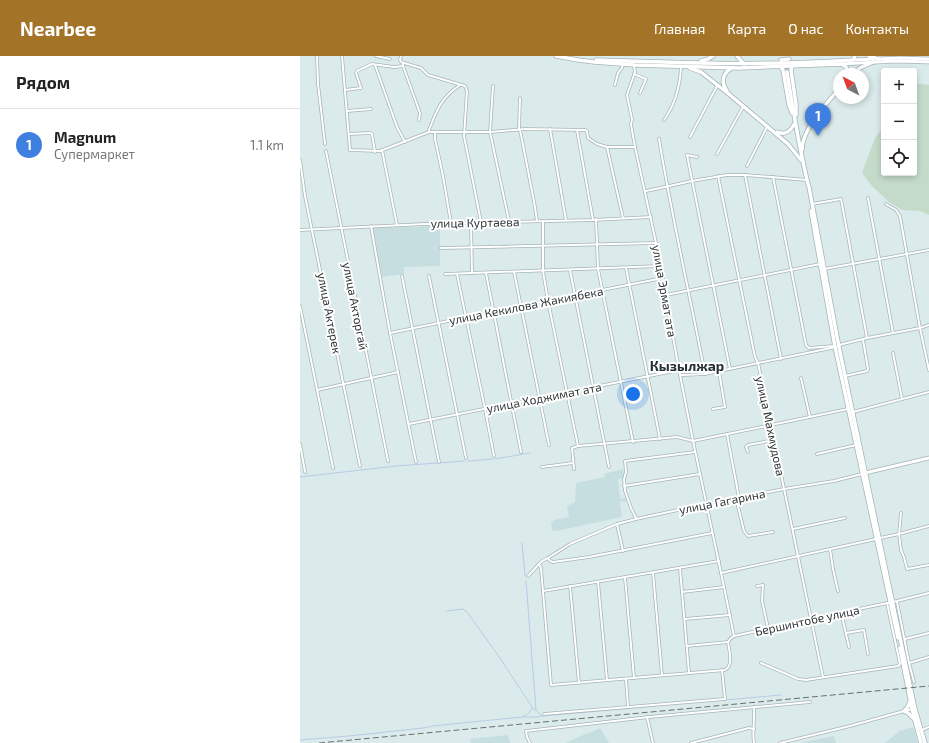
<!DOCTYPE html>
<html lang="ru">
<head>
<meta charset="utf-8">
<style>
	:root { --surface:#fff; --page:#f2f2f2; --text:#222; --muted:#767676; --line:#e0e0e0; --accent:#a37327 }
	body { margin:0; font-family:"Exo 2",sans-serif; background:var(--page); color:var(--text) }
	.controls { position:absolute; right:12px; top:12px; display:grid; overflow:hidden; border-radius:4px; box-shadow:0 2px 6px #0003 }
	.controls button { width:36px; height:36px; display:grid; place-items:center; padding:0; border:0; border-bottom:1px solid var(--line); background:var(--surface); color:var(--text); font:20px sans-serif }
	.compass { position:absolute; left:533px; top:12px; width:36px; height:36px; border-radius:50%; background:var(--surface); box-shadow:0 2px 6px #0003; rotate:319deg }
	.you { position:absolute; left:333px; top:338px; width:14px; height:14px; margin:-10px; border:3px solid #fff; border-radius:50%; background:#1a73e8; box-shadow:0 0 0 6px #1a73e833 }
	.badge { display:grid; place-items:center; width:26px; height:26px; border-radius:50%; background:var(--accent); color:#fff; font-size:13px; font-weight:700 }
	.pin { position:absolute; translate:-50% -33px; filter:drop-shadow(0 1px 2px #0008) }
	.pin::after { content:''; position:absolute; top:21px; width:14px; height:12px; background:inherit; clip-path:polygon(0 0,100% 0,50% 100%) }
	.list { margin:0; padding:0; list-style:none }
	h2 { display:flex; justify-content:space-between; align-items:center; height:52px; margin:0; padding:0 16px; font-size:17px }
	h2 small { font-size:13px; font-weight:400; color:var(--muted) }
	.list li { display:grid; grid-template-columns:26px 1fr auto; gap:12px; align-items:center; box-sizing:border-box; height:72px; padding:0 16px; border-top:1px solid var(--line) }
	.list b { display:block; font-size:15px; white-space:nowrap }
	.list p { margin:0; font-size:13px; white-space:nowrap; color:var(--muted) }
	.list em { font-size:13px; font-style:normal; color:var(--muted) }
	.icon { flex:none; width:22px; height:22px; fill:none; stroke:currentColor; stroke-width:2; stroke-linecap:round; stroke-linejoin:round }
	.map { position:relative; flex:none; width:629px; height:687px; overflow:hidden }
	header { display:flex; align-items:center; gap:24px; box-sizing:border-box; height:56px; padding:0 20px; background:var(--accent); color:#fff }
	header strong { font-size:19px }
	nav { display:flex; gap:22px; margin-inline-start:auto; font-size:14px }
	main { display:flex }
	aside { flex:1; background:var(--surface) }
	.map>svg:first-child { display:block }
	.built { fill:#c7dee1 }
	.green { fill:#c5dbca }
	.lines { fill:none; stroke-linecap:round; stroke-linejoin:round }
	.stream { stroke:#b8cce6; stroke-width:1 }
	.highway-tunnel { stroke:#b8c6c6; stroke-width:3.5; stroke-dasharray:3.5 2; stroke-linecap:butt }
	.minor-casing { stroke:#a6b5b6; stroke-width:3.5 }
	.major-casing { stroke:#a6b5b6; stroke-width:4.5 }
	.highway-casing { stroke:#a6b5b6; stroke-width:5 }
	.minor { stroke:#fff; stroke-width:2 }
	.major { stroke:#fff; stroke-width:3 }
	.highway { stroke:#fff; stroke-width:3.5 }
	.rail { stroke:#666f6f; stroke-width:1; stroke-dasharray:6 3; stroke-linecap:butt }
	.labels { text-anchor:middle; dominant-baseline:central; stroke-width:4; stroke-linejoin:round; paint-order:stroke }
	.street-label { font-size:12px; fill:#2e3434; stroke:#fff }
	.quarter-label { font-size:14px; font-weight:bold; fill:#263132; stroke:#fff }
</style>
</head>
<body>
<header>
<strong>Nearbee</strong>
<nav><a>Главная</a><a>Карта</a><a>О нас</a><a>Контакты</a></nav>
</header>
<main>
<aside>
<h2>Рядом<small></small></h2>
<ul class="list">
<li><span class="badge" style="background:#3f7fe0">1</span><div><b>Magnum</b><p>Супермаркет</p></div><em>1.1 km</em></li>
</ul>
</aside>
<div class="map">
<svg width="629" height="687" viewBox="0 0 629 687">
	<rect width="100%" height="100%" fill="#dbeaeb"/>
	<g class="built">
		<path d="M 140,170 L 140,210 L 104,211 L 104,218 L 82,221 L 73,172 Z"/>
		<path d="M 323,413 L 324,417 L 323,422 L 318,423 L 320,443 L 326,442 L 327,445 L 320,446 L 322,461 L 261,474 L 252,475 L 251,467 L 254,464 L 269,461 L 267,450 L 275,446 L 276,427 L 305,421 L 304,418 Z"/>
		<path d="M 613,671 L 618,687 L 585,687 L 591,682 L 600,675 Z"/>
		<path d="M 300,672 L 309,687 L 266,687 L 285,678 L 291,676 Z"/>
		<path d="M 208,679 L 210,687 L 171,687 L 170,683 Z"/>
		<path d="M 534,680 L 536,687 L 500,687 L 519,683 Z"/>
	</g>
	<path class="green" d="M 614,27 L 629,29 L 629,159 L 620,155 L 602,154 L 589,146 L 572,130 L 562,117 L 575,82 L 584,70 L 584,117 L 614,117 Z"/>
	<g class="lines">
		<g class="stream">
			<path d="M 195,403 L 230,397"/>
			<path d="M 168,405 L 193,403"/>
			<path d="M 0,421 L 96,410 L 165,405"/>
			<path d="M 222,487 L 225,520"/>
			<path d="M 226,525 L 236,654"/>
			<path d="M 147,555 L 163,553 L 167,556 L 200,602 L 232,651 L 242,660 L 356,650"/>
			<path d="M 425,644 L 481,639"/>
			<path d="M 223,660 C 228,659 230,656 232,652"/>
			<path d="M 0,684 L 49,680 L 123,672 L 133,670 L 221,661 L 237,661 L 242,660"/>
		</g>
		<path class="highway-tunnel" d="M 485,1 L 487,16"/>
		<defs>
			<g id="minor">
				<path d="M 17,0 L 18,28 L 25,88"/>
				<path d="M 42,0 L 50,94 L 80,95 L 129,76 L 190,76 L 225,73 L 285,74 L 287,75 L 288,82 L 297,88 L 307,91 L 335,91"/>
				<path d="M 76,0 L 90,3"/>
				<path d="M 101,0 L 100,4 L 101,6 L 121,12 L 128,19 L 165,30 L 167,35 L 164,80 L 181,166"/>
				<path d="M 75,9 L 97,71 L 105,86"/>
				<path d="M 334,9 L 335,16 L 327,39 L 332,63 L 331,69 L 335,91 L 356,187 L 379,314 L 393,385 L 424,531 L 434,580"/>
				<path d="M 103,10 L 120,57 L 119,64"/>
				<path d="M 334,18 L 346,23 L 340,37"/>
				<path d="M 315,29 L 318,17 L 322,12 L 323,8"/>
				<path d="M 193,30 L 190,76 L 209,165"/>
				<path d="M 45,34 L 61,32 L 56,17 L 57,15 L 72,8 L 94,11 L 103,10 L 103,7"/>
				<path d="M 47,55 L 71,53"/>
				<path d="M 364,64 C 375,49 380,29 381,11"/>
				<path d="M 219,73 L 220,42"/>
				<path d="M 250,73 L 266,164"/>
				<path d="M 220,74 L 223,89 L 235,151 L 237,165"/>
				<path d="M 277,74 L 293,164"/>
				<path d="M 129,76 L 129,74 C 137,53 141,42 160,29"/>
				<path d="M 135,77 L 135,83 L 143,120 L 151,167"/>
				<path d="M 49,78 L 70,77 L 72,78 L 75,96"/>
				<path d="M 390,81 L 417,30"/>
				<path d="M 359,83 C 372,162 390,240 405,318"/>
				<path d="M 307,91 L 323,162"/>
				<path d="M 82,94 L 97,169"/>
				<path d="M 26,95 L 88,405"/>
				<path d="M 417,98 L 443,51"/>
				<path d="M 397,101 L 387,99 L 430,313"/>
				<path d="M 0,104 L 5,140 L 60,410"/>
				<path d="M 447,110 L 467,71"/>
				<path d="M 445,119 L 481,303"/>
				<path d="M 418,120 L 455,301 L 458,307 L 523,621"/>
				<path d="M 473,121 L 506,289 L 509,292 L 535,290"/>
				<path d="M 346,135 L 392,125 L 427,119 L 445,119 L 507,124"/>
				<path d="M 568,142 L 593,277"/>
				<path d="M 512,148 L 541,143 L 567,282"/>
				<path d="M 586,148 L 596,154 L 600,160 L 620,272 L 629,314"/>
				<path d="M 296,163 L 298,213 L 333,386"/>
				<path d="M 243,165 L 243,215 L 248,245 L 278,390"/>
				<path d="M 171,167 L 172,217"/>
				<path d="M 71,170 L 90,277 L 116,406"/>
				<path d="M 0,174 L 125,168 L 293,164 L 351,161"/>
				<path d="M 141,192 L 356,187"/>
				<path d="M 326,212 L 360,383"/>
				<path d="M 524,213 L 629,194"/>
				<path d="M 270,214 L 309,411"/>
				<path d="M 214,216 L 249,389"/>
				<path d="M 186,217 L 221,396"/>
				<path d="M 145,218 L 360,210"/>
				<path d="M 157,218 L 185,353 L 194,400"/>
				<path d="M 102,220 L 139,406"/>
				<path d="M 129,220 L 166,402"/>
				<path d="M 366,239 L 520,208"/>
				<path d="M 0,250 L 33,412"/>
				<path d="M 90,277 L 221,250 L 363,222"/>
				<path d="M 539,289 L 567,282 L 620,272 L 629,269"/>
				<path d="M 593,297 L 602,343"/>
				<path d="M 380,319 L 383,319 L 405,318 L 536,291"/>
				<path d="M 545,320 L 567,315 L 568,313 L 563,284"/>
				<path d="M 501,322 L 510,361"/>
				<path d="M 17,334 L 98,316"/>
				<path d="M 413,353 L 425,351 L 419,316"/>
				<path d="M 553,356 L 629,336"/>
				<path d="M 109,368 L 379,314"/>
				<path d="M 427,378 L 439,442"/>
				<path d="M 0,388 L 5,416"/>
				<path d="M 448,396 L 446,391 L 448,389 L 474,384"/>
				<path d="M 517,398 L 556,389"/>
				<path d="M 242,411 L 273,407"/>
				<path d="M 274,413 L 272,392 L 278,390 L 377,381 L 393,385 L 471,369 L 548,353"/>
				<path d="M 324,430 L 400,418"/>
				<path d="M 436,442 L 444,475 L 448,480 L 473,476"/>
				<path d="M 601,457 L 599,478 L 601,494 L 604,501 L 607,513 L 629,509"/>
				<path d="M 336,462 L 331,452 L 325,435 L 324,423 L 326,416 L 325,405 L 395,396"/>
				<path d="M 317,468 L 323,495"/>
				<path d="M 493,473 L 545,462"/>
				<path d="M 580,482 L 599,478 L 629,470"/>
				<path d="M 530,493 L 533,513 L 538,535"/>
				<path d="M 248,502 L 250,505 L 253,506 L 289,501 L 412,477"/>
				<path d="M 239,508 L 241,512 L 251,629 L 425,614 C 434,609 429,594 428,586"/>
				<path d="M 380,513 L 389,617"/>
				<path d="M 353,517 L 362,619"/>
				<path d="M 421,517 L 576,483"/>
				<path d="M 228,520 L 242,505 L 248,502 L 270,488 L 317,468 L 336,463 L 406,448 L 484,433 L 534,425 L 562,418"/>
				<path d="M 325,522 L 334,622"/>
				<path d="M 298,526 L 307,624"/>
				<path d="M 270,530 L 279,627"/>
				<path d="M 457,530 L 463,529 L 462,545 L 468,572"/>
				<path d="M 243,535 L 419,505"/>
				<path d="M 382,536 L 424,531"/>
				<path d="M 597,546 L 609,607 L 614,626"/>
				<path d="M 541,556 L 549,591"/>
				<path d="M 385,563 L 430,559"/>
				<path d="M 546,577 L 564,574 L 568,598"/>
				<path d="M 605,583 L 629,577"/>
				<path d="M 387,590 L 428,586 L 430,583 L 434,580 L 511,563 L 597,545 L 629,537"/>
				<path d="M 461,607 L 498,623 L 506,624 L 598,610 L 600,608 L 587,547"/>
				<path d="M 609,607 L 629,601"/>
				<path d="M 326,623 L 328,651"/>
				<path d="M 244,658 L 425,643 L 422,614"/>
				<path d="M 347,661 L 353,687"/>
				<path d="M 622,674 L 629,671"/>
				<path d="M 230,687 L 227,681 L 226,675 L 349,661 L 510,646"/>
				<path d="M 391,687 L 449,672 L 454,673"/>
				<path d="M 454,687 C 452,676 455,663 454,651"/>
				<path d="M 480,687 L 550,670 L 604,655 L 612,653"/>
			</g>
			<g id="major">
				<path d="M 553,4 L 600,2 L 629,3"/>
				<path d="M 542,8 L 595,5 L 629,6"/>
				<path d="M 565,417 L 629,402"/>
			</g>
			<g id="highway">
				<path d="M 256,0 L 278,4 L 294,6 L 335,9 L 439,12 L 542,8 L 546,11 L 549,18"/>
				<path d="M 437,0 L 444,8"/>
				<path d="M 569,0 L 578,3"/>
				<path d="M 296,4 C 382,7 467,10 553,4 L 555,0"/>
				<path d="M 481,4 L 489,3"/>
				<path d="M 401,5 L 408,3 L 413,0"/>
				<path d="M 492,10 L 491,14 L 496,48 L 496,59"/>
				<path d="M 481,11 L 483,14 L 489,49 L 492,57"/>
				<path d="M 390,12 L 401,16 L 430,39 L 488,88 L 501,104"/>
				<path d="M 487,16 C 493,54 499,91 508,128 L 509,131 L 539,291 L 615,653 L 625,687"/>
				<path d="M 553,18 L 560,12 L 573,6"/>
				<path d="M 427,35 C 421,27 422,17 432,12"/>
				<path d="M 477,76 C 486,80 491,74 495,67"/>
				<path d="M 502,94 C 502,73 526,48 539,33"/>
				<path d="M 511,155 L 535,291 L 598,582"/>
				<path d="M 600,592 L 612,653 L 621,687"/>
				<path d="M 610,646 L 607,652 L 604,655 L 608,657 L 614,663"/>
			</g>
		</defs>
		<use href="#minor" class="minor-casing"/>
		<use href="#major" class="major-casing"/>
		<use href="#highway" class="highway-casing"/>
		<use href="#minor" class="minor"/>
		<use href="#major" class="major"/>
		<use href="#highway" class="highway"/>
		<path class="rail" d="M 19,687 L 629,630"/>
	</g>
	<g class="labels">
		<g class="street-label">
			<text transform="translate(175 166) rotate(-1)">улица Куртаева</text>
			<text transform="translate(365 235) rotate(80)">улица Эрмат ата</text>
			<text transform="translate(226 249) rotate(-11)">улица Кекилова Жакиябека</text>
			<text transform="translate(56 250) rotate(79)">улица Акторгай</text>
			<text transform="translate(30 257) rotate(79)">улица Актерек</text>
			<text transform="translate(244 341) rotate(-11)">улица Ходжимат ата</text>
			<text transform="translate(471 370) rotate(78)">улица Махмудова</text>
			<text transform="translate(422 445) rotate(-11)">улица Гагарина</text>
			<text transform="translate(507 564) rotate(-12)">Бершинтобе улица</text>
		</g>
		<g class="quarter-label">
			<text x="387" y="309">Кызылжар</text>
		</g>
	</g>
</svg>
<div class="controls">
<button>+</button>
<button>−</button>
<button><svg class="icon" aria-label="locate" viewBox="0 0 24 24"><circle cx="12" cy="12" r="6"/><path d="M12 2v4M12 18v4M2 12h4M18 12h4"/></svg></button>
</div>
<svg class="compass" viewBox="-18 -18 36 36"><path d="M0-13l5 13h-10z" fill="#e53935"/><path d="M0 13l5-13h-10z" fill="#767676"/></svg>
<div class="you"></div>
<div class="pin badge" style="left:518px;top:80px;background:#3f7fe0">1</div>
</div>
</main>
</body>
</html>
